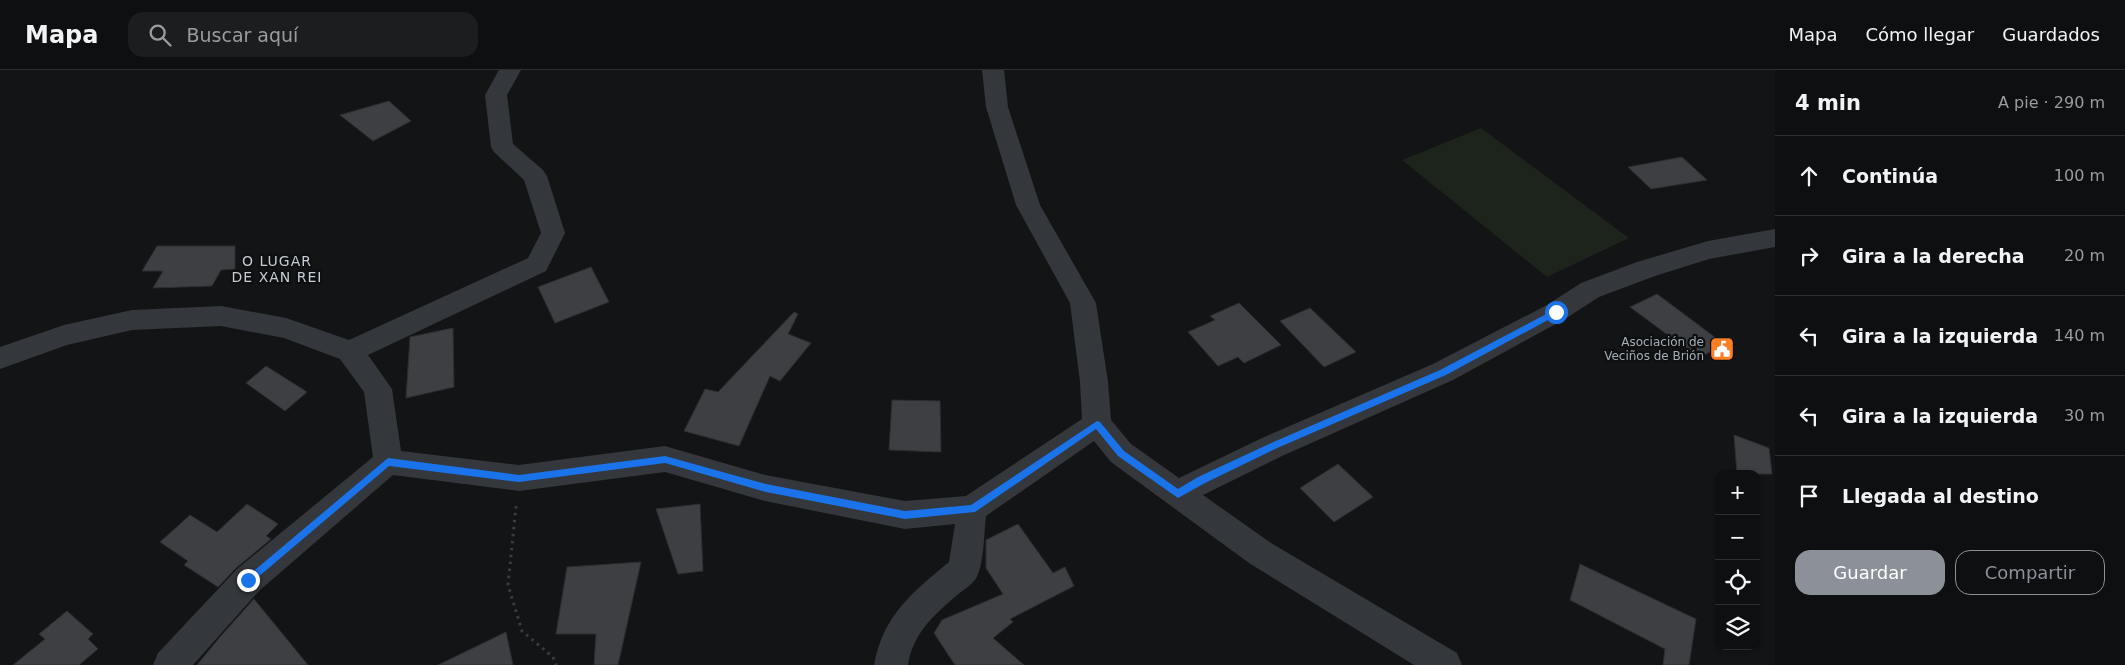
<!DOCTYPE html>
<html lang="es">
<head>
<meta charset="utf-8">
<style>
	:root { --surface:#0e0f10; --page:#1c1d1e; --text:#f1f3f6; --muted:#9b9c9f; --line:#2e2f30; --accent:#8c9099 }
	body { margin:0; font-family:"DejaVu Sans",sans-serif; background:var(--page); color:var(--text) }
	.controls { position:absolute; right:15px; bottom:15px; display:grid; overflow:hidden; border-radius:10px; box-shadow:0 1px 4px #0004 }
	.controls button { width:45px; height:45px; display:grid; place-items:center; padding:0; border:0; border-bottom:1px solid var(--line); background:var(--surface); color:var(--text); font:25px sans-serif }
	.stop { position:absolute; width:15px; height:15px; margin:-11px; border:4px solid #1a73e8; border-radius:50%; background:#fff }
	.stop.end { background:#1a73e8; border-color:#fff; box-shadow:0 1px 5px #0008 }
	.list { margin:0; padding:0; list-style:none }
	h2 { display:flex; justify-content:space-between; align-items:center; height:65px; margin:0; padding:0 20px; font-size:21px }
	h2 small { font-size:16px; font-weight:400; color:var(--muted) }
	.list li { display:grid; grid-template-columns:32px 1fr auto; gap:15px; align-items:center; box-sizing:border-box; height:80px; padding:0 20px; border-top:1px solid var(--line) }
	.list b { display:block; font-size:19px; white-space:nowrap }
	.list em { font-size:16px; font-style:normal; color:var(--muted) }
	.actions { display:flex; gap:10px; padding:15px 20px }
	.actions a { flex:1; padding:11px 0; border:1px solid var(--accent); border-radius:15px; text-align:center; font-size:18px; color:var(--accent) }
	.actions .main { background:var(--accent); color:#fff }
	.icon { flex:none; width:28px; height:28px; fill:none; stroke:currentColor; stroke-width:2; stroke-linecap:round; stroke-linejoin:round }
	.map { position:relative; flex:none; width:1775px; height:595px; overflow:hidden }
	header { display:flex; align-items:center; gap:30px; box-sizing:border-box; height:70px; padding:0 25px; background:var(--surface); border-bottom:1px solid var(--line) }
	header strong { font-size:24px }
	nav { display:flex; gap:28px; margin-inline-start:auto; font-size:18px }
	.search { width:350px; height:45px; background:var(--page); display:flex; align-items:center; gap:12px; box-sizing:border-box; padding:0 18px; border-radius:15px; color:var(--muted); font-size:19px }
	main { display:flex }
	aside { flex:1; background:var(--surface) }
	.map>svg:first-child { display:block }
	.green { fill:#1c241b }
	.building { fill:#3d3f43; stroke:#2d2e32 }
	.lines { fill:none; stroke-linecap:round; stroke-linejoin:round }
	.path { stroke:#3a3e42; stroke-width:3; stroke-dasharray:2.5 4.5; stroke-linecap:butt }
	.minor { fill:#34373b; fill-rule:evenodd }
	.route { fill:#1a73e8 }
	.labels { text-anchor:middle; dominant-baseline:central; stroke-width:4.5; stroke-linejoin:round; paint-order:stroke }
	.poi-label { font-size:12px; fill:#a4aeb7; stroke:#0e0f10; text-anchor:end }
	.neighbourhood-label { font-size:14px; letter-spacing:1px; fill:#c5ccd3; stroke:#0e0f10 }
</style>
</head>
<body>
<header>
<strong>Mapa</strong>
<div class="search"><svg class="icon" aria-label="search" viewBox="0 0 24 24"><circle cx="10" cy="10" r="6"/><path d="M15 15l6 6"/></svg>Buscar aquí</div>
<nav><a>Mapa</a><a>Cómo llegar</a><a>Guardados</a></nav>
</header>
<main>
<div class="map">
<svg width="1775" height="595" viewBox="0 0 1775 595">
	<rect width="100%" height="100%" fill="#131415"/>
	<path class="green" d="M 1481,58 L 1629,168 L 1547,207 L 1402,90 Z"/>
	<g class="building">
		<path d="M 389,31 L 411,51 L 373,71 L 340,45 Z"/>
		<path d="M 1682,87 L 1707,110 L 1651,119 L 1628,97 Z"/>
		<path d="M 157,176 L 235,176 L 235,199 L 221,200 L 212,216 L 153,218 L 163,201 L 142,201 Z"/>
		<path d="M 591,197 L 609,232 L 555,253 L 538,217 Z"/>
		<path d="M 1657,224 L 1724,274 L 1699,288 L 1630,237 Z"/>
		<path d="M 1239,233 L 1281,275 L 1244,293 L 1238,287 L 1218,296 L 1188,262 L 1215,250 L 1210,246 Z"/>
		<path d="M 1310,238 L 1356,282 L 1324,297 L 1280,251 Z"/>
		<path d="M 794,242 L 798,244 L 788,264 L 811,273 L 780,311 L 770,306 L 739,376 L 684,361 L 705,319 L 718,322 Z"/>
		<path d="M 453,258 L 454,317 L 406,328 L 410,267 Z"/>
		<path d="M 266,296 L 307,322 L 285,341 L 246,313 Z"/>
		<path d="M 892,330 L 940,331 L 941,382 L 889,380 Z"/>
		<path d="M 1734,365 L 1769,378 L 1772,404 L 1737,404 Z"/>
		<path d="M 1338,394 L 1373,427 L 1334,452 L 1300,418 Z"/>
		<path d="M 247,434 L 278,454 L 266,466 L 271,469 L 236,498 L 218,517 L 184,495 L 188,491 L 160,472 L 190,445 L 217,462 Z"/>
		<path d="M 700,434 L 703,501 L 678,504 L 656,439 Z"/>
		<path d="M 1018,454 L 1053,503 L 1065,497 L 1074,516 L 1010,549 L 1013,552 L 993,568 L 1024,595 L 955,595 L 934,563 L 942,550 L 1003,524 L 986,498 L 986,470 Z"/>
		<path d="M 641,492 L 618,595 L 594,595 L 596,564 L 556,564 L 567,497 Z"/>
		<path d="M 1580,494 L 1696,549 L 1689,595 L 1663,595 L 1665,579 L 1570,530 Z"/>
		<path d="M 254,529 L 308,595 L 197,595 L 220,567 Z"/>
		<path d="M 67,541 L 93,564 L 88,569 L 98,579 L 79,595 L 13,595 L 45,569 L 39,564 Z"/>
		<path d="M 506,562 L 513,595 L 438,595 Z"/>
	</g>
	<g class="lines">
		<path class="path" d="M 516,436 L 508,515 L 522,561 L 553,587 L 556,595"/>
		<path class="minor" d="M 499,0 L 521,0 L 507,25 L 513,74 L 543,100 L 547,106 L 565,163 L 546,201 L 368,285 L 392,319 L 401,381 L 519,395 L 665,376 L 765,405 L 905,431 L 966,426 L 1082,349 L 1080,312 L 1070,233 L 1016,135 L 986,37 L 982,0 L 1004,0 L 1008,37 L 1040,135 L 1096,233 L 1108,312 L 1111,350 L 1131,374 L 1179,408 L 1262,368 L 1433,294 L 1547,235 L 1581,213 L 1637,192 L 1708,171 L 1775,159 L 1775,177 L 1709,189 L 1655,206 L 1599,227 L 1565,249 L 1453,310 L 1282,386 L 1203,425 L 1271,473 L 1457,583 L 1462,595 L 1414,595 L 1249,493 L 1111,392 L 1094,371 L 986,446 C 984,462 984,498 975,510 C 970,516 963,520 957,525 C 934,545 913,563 908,595 L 874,595 C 883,545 913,522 949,492 L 955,454 L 905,459 L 765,431 L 665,402 L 519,421 L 393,405 L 259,521 L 193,595 L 153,595 L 158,583 L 237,499 L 373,387 L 364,322 L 340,289 L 284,268 L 221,256 L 132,260 L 67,275 L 0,299 L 0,277 L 64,255 L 132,240 L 221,236 L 286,248 L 349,270 L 528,188 L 541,163 L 524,110 L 494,82 L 491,77 L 485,25 Z"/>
	</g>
	<path class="route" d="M 1556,239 L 1560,242 L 1559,244 L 1446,305 L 1275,379 L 1205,413 L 1178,428 L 1118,386 L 1096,359 L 975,442 L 905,449 L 766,422 L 665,393 L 519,412 L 389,396 L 251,513 L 245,513 L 243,510 L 388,388 L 519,405 L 665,386 L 766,414 L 905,441 L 971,435 L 1097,351 L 1100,352 L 1124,381 L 1178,419 L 1198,407 L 1269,374 L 1440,300 Z"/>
	<defs>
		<symbol id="civic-square" viewBox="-11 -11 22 22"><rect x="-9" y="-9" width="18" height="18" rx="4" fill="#ff7e22" stroke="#0e0f10"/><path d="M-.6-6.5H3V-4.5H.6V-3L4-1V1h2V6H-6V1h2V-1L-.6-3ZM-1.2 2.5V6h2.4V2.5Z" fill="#fff"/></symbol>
	</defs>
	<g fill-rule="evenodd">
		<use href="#civic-square" x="1708" y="265" width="28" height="28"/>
	</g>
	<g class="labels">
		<g class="poi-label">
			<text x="1704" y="272">Asociación de<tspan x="1704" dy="14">Veciños de Brión</tspan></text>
		</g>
		<g class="neighbourhood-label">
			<text x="277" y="191">O LUGAR<tspan x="277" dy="16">DE XAN REI</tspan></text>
		</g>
	</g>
</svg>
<div class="controls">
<button>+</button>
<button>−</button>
<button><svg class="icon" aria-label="locate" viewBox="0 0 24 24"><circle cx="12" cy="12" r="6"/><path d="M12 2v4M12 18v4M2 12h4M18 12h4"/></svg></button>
<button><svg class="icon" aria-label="layers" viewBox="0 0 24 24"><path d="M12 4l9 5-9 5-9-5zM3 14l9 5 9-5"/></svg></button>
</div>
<div class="stop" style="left:1556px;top:242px"></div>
<div class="stop end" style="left:248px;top:510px"></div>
</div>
<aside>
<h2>4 min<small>A pie · 290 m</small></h2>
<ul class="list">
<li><svg class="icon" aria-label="ahead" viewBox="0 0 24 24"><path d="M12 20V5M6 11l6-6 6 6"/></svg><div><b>Continúa</b></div><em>100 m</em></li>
<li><svg class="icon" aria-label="right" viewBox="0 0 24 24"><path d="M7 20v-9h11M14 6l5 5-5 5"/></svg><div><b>Gira a la derecha</b></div><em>20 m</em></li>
<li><svg class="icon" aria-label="left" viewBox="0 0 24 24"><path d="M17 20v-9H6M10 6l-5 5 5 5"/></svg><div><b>Gira a la izquierda</b></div><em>140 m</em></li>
<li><svg class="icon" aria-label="left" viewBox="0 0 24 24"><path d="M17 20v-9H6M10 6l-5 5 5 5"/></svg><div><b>Gira a la izquierda</b></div><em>30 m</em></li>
<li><svg class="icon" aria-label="arrive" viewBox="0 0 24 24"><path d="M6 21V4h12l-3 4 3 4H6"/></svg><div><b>Llegada al destino</b></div></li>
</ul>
<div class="actions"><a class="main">Guardar</a><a>Compartir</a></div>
</aside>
</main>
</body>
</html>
